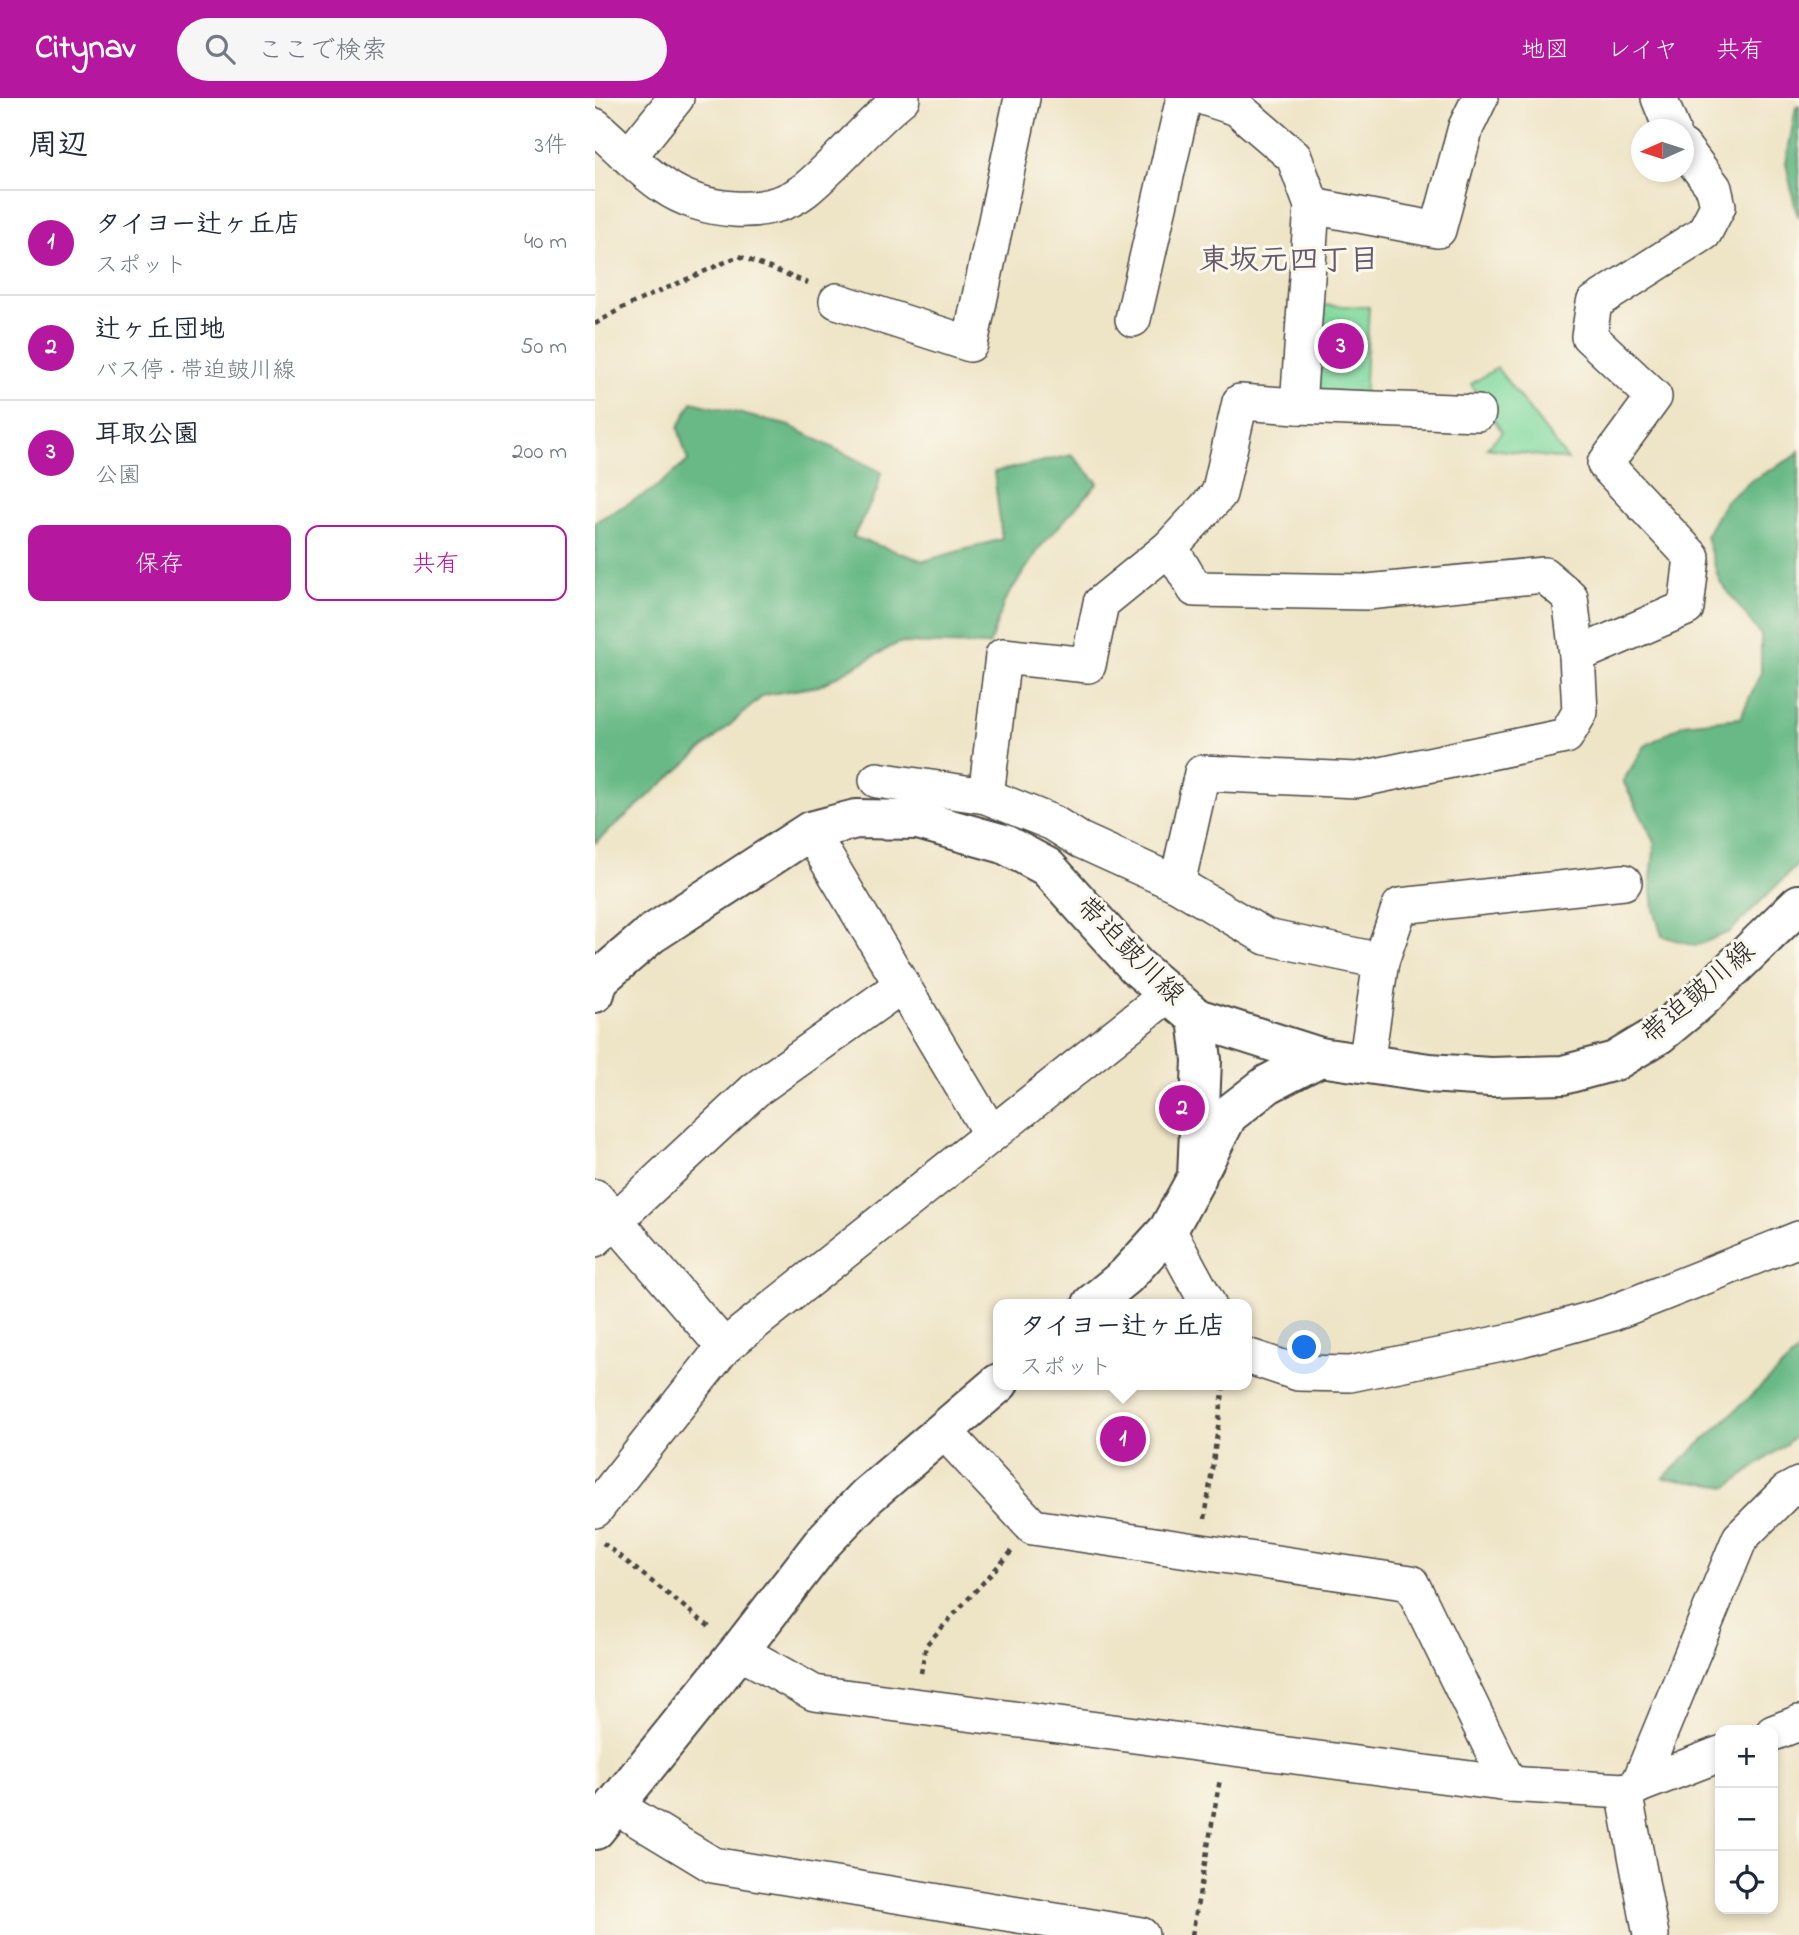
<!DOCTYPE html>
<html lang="ja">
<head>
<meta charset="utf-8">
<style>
	:root { --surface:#fff; --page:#f6f6f7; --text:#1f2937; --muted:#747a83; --line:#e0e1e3; --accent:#b5179e }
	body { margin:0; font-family:"Indie Flower","Klee One",sans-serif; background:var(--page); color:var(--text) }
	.controls { position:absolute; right:21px; bottom:21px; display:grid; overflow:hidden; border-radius:14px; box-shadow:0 4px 10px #0003 }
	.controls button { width:63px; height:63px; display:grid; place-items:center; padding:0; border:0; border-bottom:2px solid var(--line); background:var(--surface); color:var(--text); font:35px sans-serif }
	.compass { position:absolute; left:1036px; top:21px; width:63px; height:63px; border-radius:50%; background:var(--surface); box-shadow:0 4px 10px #0003; rotate:267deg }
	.you { position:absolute; left:710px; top:1250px; width:24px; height:24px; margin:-18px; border:5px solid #fff; border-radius:50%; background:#1a73e8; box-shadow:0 0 0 10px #1a73e833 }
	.badge { display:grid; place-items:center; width:46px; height:46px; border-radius:50%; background:var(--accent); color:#fff; font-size:23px; font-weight:700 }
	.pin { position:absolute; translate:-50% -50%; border:4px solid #fff; box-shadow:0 2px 7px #0006 }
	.popup { position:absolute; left:398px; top:1201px; width:259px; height:91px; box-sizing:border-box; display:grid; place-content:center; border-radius:14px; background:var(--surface); filter:drop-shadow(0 2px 5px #0005); font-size:23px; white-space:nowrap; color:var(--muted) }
	.popup b { font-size:26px; color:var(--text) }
	.popup::after { content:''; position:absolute; left:50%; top:100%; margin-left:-14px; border:14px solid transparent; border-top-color:var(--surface) }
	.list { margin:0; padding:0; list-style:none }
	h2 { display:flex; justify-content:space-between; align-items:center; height:91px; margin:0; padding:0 28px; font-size:30px }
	h2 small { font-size:23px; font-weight:400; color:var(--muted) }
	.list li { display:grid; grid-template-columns:46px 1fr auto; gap:21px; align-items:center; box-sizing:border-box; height:105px; padding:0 28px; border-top:2px solid var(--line) }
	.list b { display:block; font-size:26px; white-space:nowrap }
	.list p { margin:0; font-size:23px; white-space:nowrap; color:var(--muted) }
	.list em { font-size:23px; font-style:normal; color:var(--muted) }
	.actions { display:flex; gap:14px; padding:21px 28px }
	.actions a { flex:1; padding:16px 0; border:2px solid var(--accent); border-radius:14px; text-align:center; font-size:24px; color:var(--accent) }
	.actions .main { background:var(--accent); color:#fff }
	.icon { flex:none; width:38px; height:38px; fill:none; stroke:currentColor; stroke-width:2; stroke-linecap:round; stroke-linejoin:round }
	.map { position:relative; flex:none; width:1204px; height:1837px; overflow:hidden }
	header { display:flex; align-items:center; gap:42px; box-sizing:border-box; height:98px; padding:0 35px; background:var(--accent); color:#fff }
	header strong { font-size:33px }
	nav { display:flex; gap:38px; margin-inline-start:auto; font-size:24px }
	.search { width:490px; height:63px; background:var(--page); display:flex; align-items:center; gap:18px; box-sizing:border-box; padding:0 24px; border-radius:38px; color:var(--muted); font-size:26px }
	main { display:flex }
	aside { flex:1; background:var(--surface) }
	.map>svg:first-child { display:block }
	.green { fill:#80d99e; stroke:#568264; stroke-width:2 }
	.forest { fill:#68b985; stroke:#4a7258; stroke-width:2 }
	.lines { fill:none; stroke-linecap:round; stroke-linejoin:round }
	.minor-casing { stroke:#484742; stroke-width:38 }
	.tertiary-casing { stroke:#484742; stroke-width:42 }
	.path { stroke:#484742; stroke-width:4.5; stroke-dasharray:5 5; stroke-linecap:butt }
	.minor { stroke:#fff; stroke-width:35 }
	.tertiary { stroke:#fff; stroke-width:38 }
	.labels { text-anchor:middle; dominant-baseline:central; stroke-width:6; stroke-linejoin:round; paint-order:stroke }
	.street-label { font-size:28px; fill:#2b2b2b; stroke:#fbf7ec }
	.neighbourhood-label { font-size:30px; font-weight:bold; fill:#645a6b; stroke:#fbf7ec }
</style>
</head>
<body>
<header>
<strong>Citynav</strong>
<div class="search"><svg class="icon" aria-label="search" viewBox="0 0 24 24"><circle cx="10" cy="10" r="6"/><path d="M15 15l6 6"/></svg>ここで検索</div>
<nav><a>地図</a><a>レイヤ</a><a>共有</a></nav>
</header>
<main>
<aside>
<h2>周辺<small>3件</small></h2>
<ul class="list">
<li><span class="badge">1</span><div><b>タイヨー辻ヶ丘店</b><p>スポット</p></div><em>40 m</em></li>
<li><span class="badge">2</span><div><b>辻ヶ丘団地</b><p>バス停 · 帯迫皷川線</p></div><em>50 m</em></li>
<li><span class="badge">3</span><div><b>耳取公園</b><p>公園</p></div><em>200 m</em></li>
</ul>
<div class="actions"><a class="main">保存</a><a>共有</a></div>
</aside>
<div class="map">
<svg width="1204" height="1837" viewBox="0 0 1204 1837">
	<rect width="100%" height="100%" fill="#fbf7ec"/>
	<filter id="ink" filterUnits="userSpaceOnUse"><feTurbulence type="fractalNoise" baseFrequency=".0143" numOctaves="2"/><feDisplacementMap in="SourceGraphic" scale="14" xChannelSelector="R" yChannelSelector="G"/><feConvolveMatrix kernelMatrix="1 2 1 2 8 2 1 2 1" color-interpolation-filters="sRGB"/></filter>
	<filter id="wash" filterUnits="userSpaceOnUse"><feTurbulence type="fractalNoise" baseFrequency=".00686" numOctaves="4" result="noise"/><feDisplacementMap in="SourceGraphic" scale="28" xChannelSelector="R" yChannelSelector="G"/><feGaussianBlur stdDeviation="1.57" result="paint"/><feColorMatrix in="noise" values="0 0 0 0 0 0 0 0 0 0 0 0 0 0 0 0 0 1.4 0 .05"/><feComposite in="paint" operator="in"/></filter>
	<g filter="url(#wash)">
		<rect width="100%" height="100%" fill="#eee4c6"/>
		<g class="green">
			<path d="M 722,207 L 774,209 L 769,301 L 726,298 L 719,287 Z"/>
			<path d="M 902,270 L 973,362 L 892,350 L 907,334 L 876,286 Z"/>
		</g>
		<g class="forest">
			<path d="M 1204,8 L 1204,119 L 1201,113 L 1191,65 L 1201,9 Z"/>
			<path d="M 97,304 L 195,328 L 286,374 L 282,393 L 258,439 L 329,463 L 407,441 L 399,374 L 477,357 L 503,385 L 446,448 L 410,502 L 394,547 L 303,545 L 224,588 L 169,597 L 0,745 L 0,424 L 59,391 L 93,363 L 83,330 Z"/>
			<path d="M 1204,353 L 1204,765 L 1135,834 L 1100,848 L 1067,838 L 1059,812 L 1056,780 L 1060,744 L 1028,683 L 1050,648 L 1089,626 L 1145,620 L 1166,575 L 1166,537 L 1124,482 L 1111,438 L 1130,404 L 1157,382 L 1199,359 Z"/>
			<path d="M 1204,1253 L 1204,1336 L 1133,1389 L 1068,1380 Z"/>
		</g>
	</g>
	<g filter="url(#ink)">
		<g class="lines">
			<defs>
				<g id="minor">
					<path d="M 611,0 L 642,10 L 699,59 L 717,108 L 703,308 L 645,304 L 624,396 L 575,449 L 600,491 L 772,494 L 949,477 L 975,499 L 982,557"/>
					<path d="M 1064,0 L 1077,32"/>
					<path d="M 0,28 C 22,47 46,73 69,88 C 106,114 172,122 210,92 C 244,64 272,28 307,0"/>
					<path d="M 34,58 L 81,0"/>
					<path d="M 717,108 L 843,132 L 871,29 L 885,0"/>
					<path d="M 242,203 L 375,246 L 427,0"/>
					<path d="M 538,221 L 589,0"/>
					<path d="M 703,308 L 883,315"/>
					<path d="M 282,682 L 391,698 L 458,725 L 485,742 L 582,786 L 607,675 L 762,682 L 971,638 L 985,614 L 982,557 L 1091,510 L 1097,459 L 1010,366 L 1059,299 L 994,238 L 999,205 L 1109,135 L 1123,108 L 1119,90 L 1088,49"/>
					<path d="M 391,698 L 408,558 L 493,567 L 506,505 L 575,449"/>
					<path d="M 215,733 L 396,1036"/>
					<path d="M 582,786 L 671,839 L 786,863 L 771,967"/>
					<path d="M 786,863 L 805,808 L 1029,784"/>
					<path d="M 0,1099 L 129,1249"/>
					<path d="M 573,1132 L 613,1206"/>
					<path d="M 0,1141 L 160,992 L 307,887"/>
					<path d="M 652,1258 L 703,1275 L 755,1276 L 926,1241 L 1015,1216 L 1204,1141"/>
					<path d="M 348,1332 L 438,1429 L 816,1485 L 914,1686"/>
					<path d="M 0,1412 L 129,1249 L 572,897"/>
					<path d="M 144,1553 L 219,1595 L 914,1686 L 1029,1693 L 1125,1656"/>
					<path d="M 1178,1635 L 1204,1625"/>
					<path d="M 1043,1688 L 1145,1440 L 1191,1394 L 1204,1387"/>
					<path d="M 1029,1693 L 1056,1837"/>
					<path d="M 19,1707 L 118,1767 L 546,1837"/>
				</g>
				<g id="tertiary">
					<path d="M 0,895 L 4,881 L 55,837 L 215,733 L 261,721 L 323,722 L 409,746 L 452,769 L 541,868 L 602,920 L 725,959 L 834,975 L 895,979 L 968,977 L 1020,963 L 1063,937 L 1104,903 L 1204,806"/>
					<path d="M 607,1068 L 633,1017 L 673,986 L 725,959"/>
					<path d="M 497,1206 L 531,1178 L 573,1132 L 602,1079 L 607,962 L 602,920"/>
					<path d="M 0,1732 L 144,1553 L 229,1443 L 272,1398 L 404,1285"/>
				</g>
			</defs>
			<use href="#minor" class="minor-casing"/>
			<use href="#tertiary" class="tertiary-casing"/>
			<g class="path">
				<path d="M 0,226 L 27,210 L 144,158 L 213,185"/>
				<path d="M 610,1421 L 629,1287"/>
				<path d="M 8,1445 L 116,1530"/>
				<path d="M 326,1575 L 331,1547 L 417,1453"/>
				<path d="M 597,1837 L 625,1681"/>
			</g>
			<use href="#minor" class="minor"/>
			<use href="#tertiary" class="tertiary"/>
		</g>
	</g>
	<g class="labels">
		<g class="street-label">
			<text transform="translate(534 854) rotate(45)">帯迫皷川線</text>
			<text transform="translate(1104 896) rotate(-41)">帯迫皷川線</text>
		</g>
		<g class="neighbourhood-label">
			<text x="694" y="164">東坂元四丁目</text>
		</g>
	</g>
</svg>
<div class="controls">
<button>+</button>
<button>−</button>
<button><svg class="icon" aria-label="locate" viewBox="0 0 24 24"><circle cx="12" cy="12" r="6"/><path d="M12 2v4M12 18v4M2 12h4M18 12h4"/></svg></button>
</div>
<svg class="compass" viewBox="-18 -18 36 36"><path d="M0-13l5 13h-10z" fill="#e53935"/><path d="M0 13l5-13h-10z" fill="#747a83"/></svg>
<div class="you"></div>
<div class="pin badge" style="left:528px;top:1341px">1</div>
<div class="popup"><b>タイヨー辻ヶ丘店</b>スポット</div>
<div class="pin badge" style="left:587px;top:1010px">2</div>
<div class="pin badge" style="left:746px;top:248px">3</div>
</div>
</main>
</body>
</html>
